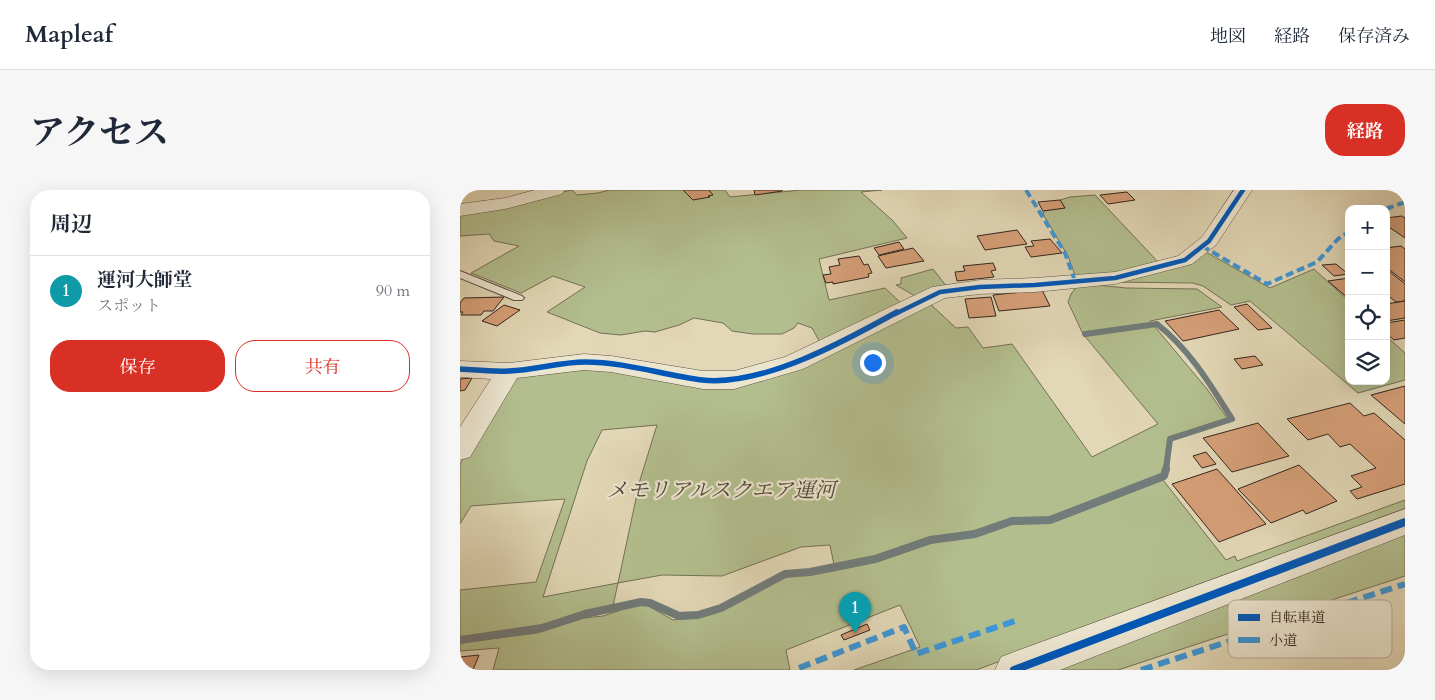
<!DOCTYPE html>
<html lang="ja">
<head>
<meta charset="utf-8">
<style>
	:root { --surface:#fff; --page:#f6f6f7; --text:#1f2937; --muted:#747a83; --line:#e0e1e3; --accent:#d93025 }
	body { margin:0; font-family:Cardo,"Noto Serif JP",serif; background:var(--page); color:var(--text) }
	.controls { position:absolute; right:15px; top:15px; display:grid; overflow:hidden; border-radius:10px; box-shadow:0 5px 20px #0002 }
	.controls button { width:45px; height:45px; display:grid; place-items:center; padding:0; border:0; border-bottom:1px solid var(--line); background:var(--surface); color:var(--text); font:25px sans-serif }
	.you { position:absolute; left:412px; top:172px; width:18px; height:18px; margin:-12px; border:4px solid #fff; border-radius:50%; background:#1a73e8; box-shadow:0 0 0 8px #1a73e833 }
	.badge { display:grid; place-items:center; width:32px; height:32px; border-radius:50%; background:var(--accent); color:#fff; font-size:16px; font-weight:700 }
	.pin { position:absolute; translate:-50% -41px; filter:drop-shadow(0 1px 2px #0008) }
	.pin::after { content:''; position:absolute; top:26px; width:18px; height:15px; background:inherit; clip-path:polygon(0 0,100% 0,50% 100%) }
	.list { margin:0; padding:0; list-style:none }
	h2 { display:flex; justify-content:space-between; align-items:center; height:65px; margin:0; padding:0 20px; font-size:21px }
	h2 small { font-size:16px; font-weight:400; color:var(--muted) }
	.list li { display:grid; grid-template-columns:32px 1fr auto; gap:15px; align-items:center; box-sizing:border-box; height:70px; padding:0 20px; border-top:1px solid var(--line) }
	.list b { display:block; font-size:19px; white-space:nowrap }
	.list p { margin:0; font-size:16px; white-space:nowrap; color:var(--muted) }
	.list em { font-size:16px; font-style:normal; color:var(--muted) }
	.actions { display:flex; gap:10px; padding:15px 20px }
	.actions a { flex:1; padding:11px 0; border:1px solid var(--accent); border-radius:20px; text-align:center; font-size:18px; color:var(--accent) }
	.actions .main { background:var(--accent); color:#fff }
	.icon { flex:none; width:28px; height:28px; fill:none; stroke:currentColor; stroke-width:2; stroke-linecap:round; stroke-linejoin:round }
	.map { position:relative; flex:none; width:945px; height:480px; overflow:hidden; border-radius:20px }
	header { display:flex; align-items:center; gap:30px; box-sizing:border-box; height:70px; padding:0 25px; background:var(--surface); border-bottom:1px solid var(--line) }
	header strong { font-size:24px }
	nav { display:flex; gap:28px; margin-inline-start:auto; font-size:18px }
	.intro { display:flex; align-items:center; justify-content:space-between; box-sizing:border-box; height:120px; padding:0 30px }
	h1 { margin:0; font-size:35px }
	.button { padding:12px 22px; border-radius:20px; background:var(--accent); color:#fff; font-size:18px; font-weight:700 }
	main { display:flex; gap:30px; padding:0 30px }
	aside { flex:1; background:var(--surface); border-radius:20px; box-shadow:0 5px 20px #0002 }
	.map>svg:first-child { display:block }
	.green { fill:#b3be8e; stroke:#737156; fill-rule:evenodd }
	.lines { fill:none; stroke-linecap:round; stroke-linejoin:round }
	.stream-far1 { stroke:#717c7b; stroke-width:6 }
	.stream { stroke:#717c7b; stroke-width:8 }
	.building { fill:#d69f78; stroke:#33241d }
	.service-casing { stroke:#5f5143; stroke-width:2 }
	.minor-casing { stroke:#5f5143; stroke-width:1 }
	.service { fill:#ece5d0; fill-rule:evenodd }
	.minor { fill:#ece5d0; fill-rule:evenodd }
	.quiet-far1 { stroke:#3d95d5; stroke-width:4; stroke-dasharray:8 4; stroke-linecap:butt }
	.quiet { stroke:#3d95d5; stroke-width:6; stroke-dasharray:12 6; stroke-linecap:butt }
	.cycleway-far2-casing { stroke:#ece5d0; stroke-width:7 }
	.cycleway-far1-casing { stroke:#ece5d0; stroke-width:9 }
	.cycleway-casing { stroke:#ece5d0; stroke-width:11 }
	.cycleway-far2 { stroke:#0057b8; stroke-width:4.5 }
	.cycleway-far1 { stroke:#0057b8; stroke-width:5.5 }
	.cycleway { stroke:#0057b8; stroke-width:8 }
	.labels { text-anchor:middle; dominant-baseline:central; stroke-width:4.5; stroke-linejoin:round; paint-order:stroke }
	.park-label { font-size:21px; font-style:italic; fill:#534a39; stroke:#ece5d0 }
	.key { fill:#ece5d0; stroke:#b4ab9a; stroke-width:1 }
	.key-label { font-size:14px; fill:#33241d }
</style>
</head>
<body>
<header>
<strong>Mapleaf</strong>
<nav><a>地図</a><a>経路</a><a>保存済み</a></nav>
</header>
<div class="intro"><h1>アクセス</h1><a class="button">経路</a></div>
<main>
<aside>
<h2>周辺<small></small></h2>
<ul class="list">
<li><span class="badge" style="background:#0f9aa8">1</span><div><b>運河大師堂</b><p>スポット</p></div><em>90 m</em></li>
</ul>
<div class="actions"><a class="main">保存</a><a>共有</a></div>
</aside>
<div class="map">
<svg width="945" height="480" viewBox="0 0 945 480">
	<rect width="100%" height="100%" fill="#e2d7b6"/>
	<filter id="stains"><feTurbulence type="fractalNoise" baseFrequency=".004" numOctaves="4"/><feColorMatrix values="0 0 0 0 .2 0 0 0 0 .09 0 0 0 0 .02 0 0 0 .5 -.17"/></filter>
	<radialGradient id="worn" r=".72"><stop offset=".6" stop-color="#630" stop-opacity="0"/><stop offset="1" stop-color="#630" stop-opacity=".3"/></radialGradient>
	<g class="green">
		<path d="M 112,0 L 117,5 L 138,3 L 149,0 L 265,0 L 270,7 L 341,0 L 422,0 L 401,2 L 433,31 L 447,48 L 359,69 L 369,110 L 425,98 L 443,115 L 362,156 L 352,138 L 338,133 L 334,138 L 322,144 L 293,144 L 272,141 L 263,133 L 234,128 L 219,135 L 195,142 L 185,141 L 161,145 L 140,143 L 87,122 L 125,97 L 93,86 L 61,103 L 11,83 L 59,56 L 34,51 L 29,44 L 0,46 L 0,26 L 3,21 Z"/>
		<path d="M 635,5 L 700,74 L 671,83 L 616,88 L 608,66 L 584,26 L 583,21 L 605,18 L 600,10 L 610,7 Z"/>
		<path d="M 744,61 L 810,98 L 854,79 L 889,111 L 889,191 L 926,191 L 926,146 L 945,163 L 945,190 L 898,203 L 790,111 L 771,115 L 743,96 L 733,93 L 651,92 Z"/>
		<path d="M 473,79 L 487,97 L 455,106 L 436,95 L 441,94 L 441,88 Z"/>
		<path d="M 628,94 L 666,98 L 737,99 L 762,117 L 690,131 L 747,199 L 767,228 L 708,247 L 703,283 L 700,286 L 591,327 L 551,329 L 509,342 L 462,350 L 413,367 L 374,375 L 370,355 L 341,357 L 262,386 L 202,385 L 158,393 L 153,416 L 82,435 L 0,448 L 0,400 L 76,392 L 105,309 L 11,316 L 0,334 L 0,274 L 52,191 L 59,186 L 123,177 L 266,194 L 468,112 L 496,138 L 508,137 L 523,158 L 552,154 L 632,267 L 698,234 L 623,144 L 608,112 L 611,104 L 618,95 ZM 197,235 L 180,290 L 158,393 L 83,407 L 127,271 L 142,240 Z"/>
		<path d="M 703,290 L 766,370 L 775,366 L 777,371 L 945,310 L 945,322 L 516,480 L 394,480 L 460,457 L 440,415 L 326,460 L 330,480 L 33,480 L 39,458 L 0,461 L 0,453 L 77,443 L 124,428 L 143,426 L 176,415 L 185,414 L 213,430 L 242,427 L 259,421 L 318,389 L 328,386 L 367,382 L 420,371 L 475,352 L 515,346 L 543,335 L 597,331 Z"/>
		<path d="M 945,344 L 945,386 L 658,480 L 585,480 Z"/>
	</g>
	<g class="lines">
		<path class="stream-far1" d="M 625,144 L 697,134 C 730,160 750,194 772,229 L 710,249 L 706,280"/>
		<path class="stream" d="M 0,450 L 82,438 L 125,424 L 181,412 L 190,413 L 219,426 L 238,425 L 261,418 L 325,384 L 350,382 L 415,369 L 470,350 L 515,344 L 552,331 L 590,330 L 704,286 L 706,279"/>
	</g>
	<g class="building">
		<path d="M 223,0 L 249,0 L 253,5 L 248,6 L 250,7 L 233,10 Z"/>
		<path d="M 294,0 L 322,0 L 322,1 L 295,5 Z"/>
		<path d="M 667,2 L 675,10 L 648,14 L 640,5 Z"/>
		<path d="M 600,10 L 605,18 L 583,21 L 578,12 Z"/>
		<path d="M 942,26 L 945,28 L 945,48 L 926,35 L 926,28 Z"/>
		<path d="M 557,40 L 567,54 L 525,60 L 517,46 Z"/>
		<path d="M 590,49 L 602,63 L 571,67 L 565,57 L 574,56 L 571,51 Z"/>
		<path d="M 439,52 L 444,59 L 419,65 L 414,58 Z"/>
		<path d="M 941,56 L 945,59 L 945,92 L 926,77 L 926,58 Z"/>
		<path d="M 453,58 L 464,71 L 426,78 L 418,66 Z"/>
		<path d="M 399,66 L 404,75 L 408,74 L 412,83 L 408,84 L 409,87 L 373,94 L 373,92 L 366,93 L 363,85 L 371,84 L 369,77 L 380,75 L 378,69 Z"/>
		<path d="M 533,73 L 536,80 L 531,81 L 534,87 L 497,91 L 495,82 L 505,81 L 503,76 Z"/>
		<path d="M 876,74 L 888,84 L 874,86 L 862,75 Z"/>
		<path d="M 926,82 L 930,82 L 945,94 L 945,111 L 936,112 L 926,104 Z"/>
		<path d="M 889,88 L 889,109 L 868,91 Z"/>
		<path d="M 582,100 L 590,116 L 539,121 L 533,105 Z"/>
		<path d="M 44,107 L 33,121 L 24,121 L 21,125 L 1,125 L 3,122 L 0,122 L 0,113 L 4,108 Z"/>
		<path d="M 531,107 L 536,126 L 509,128 L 505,109 Z"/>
		<path d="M 945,111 L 945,128 L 926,131 L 926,114 Z"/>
		<path d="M 787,114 L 812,138 L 798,140 L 774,117 Z"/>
		<path d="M 44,115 L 60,120 L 37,136 L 22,131 Z"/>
		<path d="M 759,120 L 779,139 L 723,151 L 705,131 Z"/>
		<path d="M 945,130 L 945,148 L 934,150 L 926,143 L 926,133 Z"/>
		<path d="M 795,166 L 803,175 L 782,179 L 774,169 Z"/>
		<path d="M 12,188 L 5,200 L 0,201 L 0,189 Z"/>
		<path d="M 945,196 L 945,234 L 911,205 Z"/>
		<path d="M 890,213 L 904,226 L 914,223 L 945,250 L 945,294 L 897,309 L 890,301 L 902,297 L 891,286 L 916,278 L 890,254 L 880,257 L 868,244 L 848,250 L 827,229 Z"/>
		<path d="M 798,233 L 829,266 L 772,282 L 743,248 Z"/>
		<path d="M 746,262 L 756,274 L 742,278 L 733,266 Z"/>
		<path d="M 839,275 L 877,311 L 846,324 L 843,320 L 811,333 L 778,299 Z"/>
		<path d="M 757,279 L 806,334 L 759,352 L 712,294 Z"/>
		<path d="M 407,434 L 410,440 L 384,450 L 381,445 Z"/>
		<path d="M 19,465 L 13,480 L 0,480 L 0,467 Z"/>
	</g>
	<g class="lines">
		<defs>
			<g id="service">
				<path d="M 935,0 L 945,0 L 945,7 Z"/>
				<path d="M 0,81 L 62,106 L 64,108 L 62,110 L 54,110 L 0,88 Z"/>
			</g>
			<g id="minor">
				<path d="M 75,0 L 105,0 L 102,4 L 45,19 L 0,26 L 0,14 L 45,8 Z"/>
				<path d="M 774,0 L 792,0 L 756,55 L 732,74 L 655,94 L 575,102 L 520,104 L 485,108 L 343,179 L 274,199 L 243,199 L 151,182 L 124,180 L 57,188 L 10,267 L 0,270 L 0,237 L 31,189 L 0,187 L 0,171 L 49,173 L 124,164 L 151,166 L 243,181 L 274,181 L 325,167 L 472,97 L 520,90 L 575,88 L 655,82 L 718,66 L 742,47 Z"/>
				<path d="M 945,319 L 945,345 L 600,480 L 535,480 L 541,467 L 554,462 Z"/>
			</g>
		</defs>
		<use href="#service" class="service-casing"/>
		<use href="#minor" class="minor-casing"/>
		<use href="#service" class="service"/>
		<use href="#minor" class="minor"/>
		<g class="quiet-far1">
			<path d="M 566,0 L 605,63 L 615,91"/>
			<path d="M 926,19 L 945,12"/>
			<path d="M 742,56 L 807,94 L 857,72 L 878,49 L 889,42"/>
		</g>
		<g class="quiet">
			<path d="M 339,478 L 444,437 L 456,464 L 555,431"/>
			<path d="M 681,480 L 945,394"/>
		</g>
		<defs>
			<path id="cycleway-far2" d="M 435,124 L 480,102 L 520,97 L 575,95 L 655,88 L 725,70 L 749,51 L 783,0"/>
			<path id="cycleway-far1" d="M 0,179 C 16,180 33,182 49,181 C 75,180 100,172 125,172 C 165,172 203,185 242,190 C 302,197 385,151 437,122"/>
			<path id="cycleway" d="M 554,480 L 945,332"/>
		</defs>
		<use href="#cycleway-far2" class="cycleway-far2-casing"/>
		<use href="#cycleway-far1" class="cycleway-far1-casing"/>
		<use href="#cycleway" class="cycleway-casing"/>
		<use href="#cycleway-far2" class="cycleway-far2"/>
		<use href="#cycleway-far1" class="cycleway-far1"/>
		<use href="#cycleway" class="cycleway"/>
	</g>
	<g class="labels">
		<g class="park-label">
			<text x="261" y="300">メモリアルスクエア運河</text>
		</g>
	</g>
	<rect x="768" y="410" width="164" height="58" rx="8" class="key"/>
	<rect x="778" y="424" width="22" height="7" fill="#0057b8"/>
	<rect x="778" y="447" width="22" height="6" fill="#3d95d5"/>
	<g class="key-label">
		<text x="809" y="432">自転車道</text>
		<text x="809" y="455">小道</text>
	</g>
	<rect width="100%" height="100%" filter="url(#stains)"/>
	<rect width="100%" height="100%" fill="url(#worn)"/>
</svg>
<div class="controls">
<button>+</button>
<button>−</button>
<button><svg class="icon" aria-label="locate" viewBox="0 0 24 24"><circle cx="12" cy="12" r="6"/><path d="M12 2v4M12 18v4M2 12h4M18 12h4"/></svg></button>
<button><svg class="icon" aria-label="layers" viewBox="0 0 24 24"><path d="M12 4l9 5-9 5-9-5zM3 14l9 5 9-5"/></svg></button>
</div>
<div class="you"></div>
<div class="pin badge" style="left:395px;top:443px;background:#0f9aa8">1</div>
</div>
</main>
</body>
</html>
